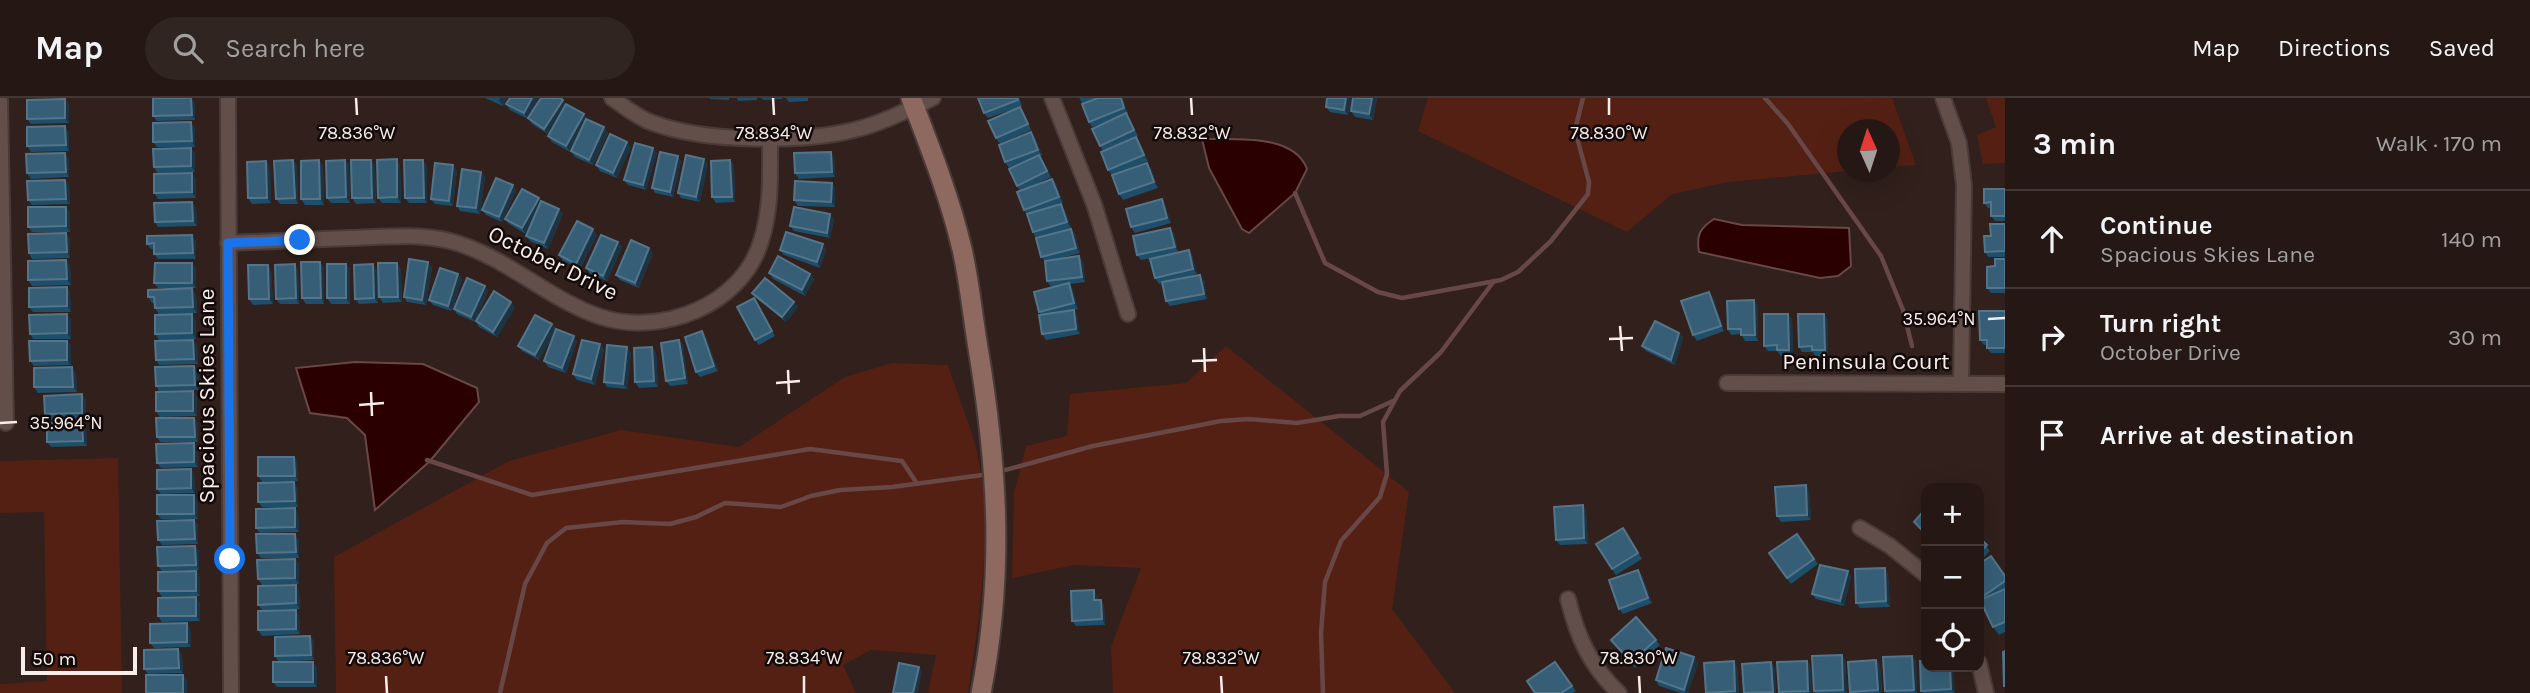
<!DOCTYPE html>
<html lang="en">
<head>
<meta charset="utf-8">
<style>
	:root { --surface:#251814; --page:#312522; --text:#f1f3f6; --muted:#a3a0a0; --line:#423734 }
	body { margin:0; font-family:Karla,sans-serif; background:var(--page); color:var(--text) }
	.controls { position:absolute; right:21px; bottom:21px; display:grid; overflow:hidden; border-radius:14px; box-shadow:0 7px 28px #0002 }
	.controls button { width:63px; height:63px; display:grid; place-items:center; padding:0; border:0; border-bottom:2px solid var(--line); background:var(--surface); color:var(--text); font:35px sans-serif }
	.compass { position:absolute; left:1837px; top:21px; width:63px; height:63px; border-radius:50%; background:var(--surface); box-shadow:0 7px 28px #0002; rotate:357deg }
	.scale { position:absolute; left:21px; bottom:18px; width:116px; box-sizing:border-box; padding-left:7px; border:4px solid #f9edea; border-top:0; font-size:19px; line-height:24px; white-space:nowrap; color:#f9edea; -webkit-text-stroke:5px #130b0a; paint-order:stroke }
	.stop { position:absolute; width:21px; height:21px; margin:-16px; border:5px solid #1a73e8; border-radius:50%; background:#fff }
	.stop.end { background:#1a73e8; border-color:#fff; box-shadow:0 2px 7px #0008 }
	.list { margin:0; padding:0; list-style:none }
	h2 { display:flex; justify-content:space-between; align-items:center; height:91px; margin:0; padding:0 28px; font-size:30px }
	h2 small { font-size:23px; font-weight:400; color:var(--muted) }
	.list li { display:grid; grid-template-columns:46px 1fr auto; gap:21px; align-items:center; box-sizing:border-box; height:98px; padding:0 28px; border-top:2px solid var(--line) }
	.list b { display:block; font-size:26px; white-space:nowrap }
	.list p { margin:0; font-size:23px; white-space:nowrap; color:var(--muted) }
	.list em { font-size:23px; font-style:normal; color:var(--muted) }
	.icon { flex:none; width:38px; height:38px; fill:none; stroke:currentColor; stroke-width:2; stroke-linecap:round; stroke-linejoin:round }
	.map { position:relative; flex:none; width:2005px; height:595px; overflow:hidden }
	header { display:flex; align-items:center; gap:42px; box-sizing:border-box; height:98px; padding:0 35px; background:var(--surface); border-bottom:2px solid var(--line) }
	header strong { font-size:33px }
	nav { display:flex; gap:38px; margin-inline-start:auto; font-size:24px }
	.search { width:490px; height:63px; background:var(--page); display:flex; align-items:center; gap:18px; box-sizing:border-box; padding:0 24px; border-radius:38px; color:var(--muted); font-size:26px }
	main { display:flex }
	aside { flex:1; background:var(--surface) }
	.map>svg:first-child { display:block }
	.green { fill:#542014 }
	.water { fill:#2a0100; stroke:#684846; stroke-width:2 }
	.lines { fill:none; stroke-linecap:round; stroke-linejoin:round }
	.stream { stroke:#684846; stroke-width:4.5 }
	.street-casing { stroke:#4a3b38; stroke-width:18 }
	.secondary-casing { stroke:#4a3b38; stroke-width:23 }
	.street { stroke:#634f4a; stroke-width:14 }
	.secondary { stroke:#8e6960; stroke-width:19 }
	.wall { fill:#1e4e69 }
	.shaded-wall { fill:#1c3444 }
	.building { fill:#365f77; stroke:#547589; stroke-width:2 }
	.route { stroke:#1a73e8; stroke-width:9 }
	.ticks { fill:none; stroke:#f9edea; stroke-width:2.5 }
	.labels { text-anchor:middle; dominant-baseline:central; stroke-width:5; stroke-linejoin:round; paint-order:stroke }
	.street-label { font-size:23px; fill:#f9edea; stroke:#130b0a }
	.ticks-label { font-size:18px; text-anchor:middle; fill:#f9edea; stroke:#130b0a; stroke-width:5; stroke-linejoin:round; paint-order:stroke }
</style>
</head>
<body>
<header>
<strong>Map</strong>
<div class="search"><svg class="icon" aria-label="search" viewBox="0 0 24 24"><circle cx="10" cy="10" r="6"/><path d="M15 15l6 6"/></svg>Search here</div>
<nav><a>Map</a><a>Directions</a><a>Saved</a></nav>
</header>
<main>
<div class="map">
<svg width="2005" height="595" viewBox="0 0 2005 595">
	<rect width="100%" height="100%" fill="#31201b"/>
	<g class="green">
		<path d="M 1428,0 L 1892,0 L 1916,67 L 1890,69 L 1890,32 L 1848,32 L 1847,73 L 1729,84 L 1672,96 L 1627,134 L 1418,33 Z"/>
		<path d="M 1986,0 L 2005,0 L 2005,65 L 1983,66 L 1977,37 L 1996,29 Z"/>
		<path d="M 1226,248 L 1409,394 L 1392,511 L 1455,595 L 1113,595 L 1111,549 L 1141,470 L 1074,467 L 1012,480 L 1014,395 L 1026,348 L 1067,338 L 1070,296 L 1186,285 Z"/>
		<path d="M 892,265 L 948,267 C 957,296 970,325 977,354 C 994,428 979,521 968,595 L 928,595 L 936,557 L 871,552 L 843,567 L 856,595 L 336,595 L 334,459 L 509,363 L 621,332 L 739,349 L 845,279 Z"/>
		<path d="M 118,360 L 122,595 L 0,595 L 0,586 L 47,583 L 44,414 L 0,415 L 0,363 Z"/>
	</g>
	<g class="water">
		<path d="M 1202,41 C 1234,42 1294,35 1307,71 L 1295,95 L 1249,135 L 1242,131 L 1209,70 Z"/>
		<path d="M 1714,121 L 1742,127 L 1849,130 L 1851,168 L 1838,178 L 1820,180 L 1699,154 C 1696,137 1700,130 1714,121 Z"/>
		<path d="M 355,264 L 423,266 L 477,290 L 479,304 L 430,363 L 375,412 L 365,337 L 347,320 L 310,315 L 296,270 Z"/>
	</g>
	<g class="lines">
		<g class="stream">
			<path d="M 1765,0 L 1788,26 L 1881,158 L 1903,212 L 1912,248"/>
			<path d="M 1295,95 L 1325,165 L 1378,194 L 1402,200 L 1501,182 L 1518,174 L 1551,143 L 1588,96 L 1589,84 L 1575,32 L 1583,0"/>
			<path d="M 427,362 L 532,397 L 810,351 L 902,363 L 916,384"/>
			<path d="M 998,374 L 1093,348 L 1221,323 L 1249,321 L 1297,325 L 1339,318 L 1360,318 L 1393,303"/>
			<path d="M 500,595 L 525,486 L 547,445 L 566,430 L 623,424 L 670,426 L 696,419 L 725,405 L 781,409 L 811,398 L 840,392 L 892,389 L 990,376"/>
			<path d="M 1323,595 L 1321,535 L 1325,484 L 1341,443 L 1380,399 L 1387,376 L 1383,324 L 1400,293 L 1441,254 L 1494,183"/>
		</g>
		<defs>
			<g id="street">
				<path d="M 228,0 L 231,595"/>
				<path d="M 612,0 C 625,9 638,20 653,25 C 704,44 800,45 854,32 C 880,26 908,12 933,0"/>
				<path d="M 1052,0 L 1094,106 L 1128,216"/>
				<path d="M 1943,0 L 1959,45 L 1964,88 L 1961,286"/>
				<path d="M 0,3 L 6,325"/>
				<path d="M 228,145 C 268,143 309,142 349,140 C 383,139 417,135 450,143 C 506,158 547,201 601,219 C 661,238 742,208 761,143 C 772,109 770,74 770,38"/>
				<path d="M 1727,285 L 2005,286"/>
				<path d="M 1860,430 L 1890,448 L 1926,477"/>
				<path d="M 1568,501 C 1577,538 1590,568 1619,595"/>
				<path d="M 1979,565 L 1986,595"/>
			</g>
			<path id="secondary" d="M 911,0 C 930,49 950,100 962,151 C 970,186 973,222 979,256 C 998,373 1004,478 981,595"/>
		</defs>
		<use href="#street" class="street-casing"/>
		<use href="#secondary" class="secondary-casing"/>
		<use href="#street" class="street"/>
		<use href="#secondary" class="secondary"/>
	</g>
	<g class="wall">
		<path d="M 485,0 L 507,0 L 503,8 Z"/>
		<path d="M 538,0 L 528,21 L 510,12 L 506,6 Z"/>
		<path d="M 710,0 L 729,0 L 729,2 L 710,1 Z"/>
		<path d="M 737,0 L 757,0 L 757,2 L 738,3 Z"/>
		<path d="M 762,0 L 782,0 L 782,1 L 763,2 Z"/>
		<path d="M 786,0 L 808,0 L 808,3 L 789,4 Z"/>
		<path d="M 978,0 L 1019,0 L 1022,8 L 988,20 L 984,15 Z"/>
		<path d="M 1079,0 L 1122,0 L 1128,15 L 1127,16 L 1138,38 L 1113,49 L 1136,39 L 1140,45 L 1148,63 L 1115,76 L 1151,70 L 1158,90 L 1123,102 L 1119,96 L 1112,77 L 1108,72 L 1103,53 L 1100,48 L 1119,19 L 1092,29 L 1089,24 L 1083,6 Z"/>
		<path d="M 1327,0 L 1351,0 L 1348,17 L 1330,14 L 1326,9 Z"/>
		<path d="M 1377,0 L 1373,22 L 1355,19 L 1351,13 Z"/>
		<path d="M 65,1 L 69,7 L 69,25 L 31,26 L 27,21 Z"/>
		<path d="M 195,4 L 195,22 L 157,23 L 153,18 Z"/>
		<path d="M 566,7 L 608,35 L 593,67 L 575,59 L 571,53 L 576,42 L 570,54 L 552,44 L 548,38 L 556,24 L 548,36 L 532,26 L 528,20 Z"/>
		<path d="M 1020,9 L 1024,15 L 1031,32 L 1000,46 L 996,40 Z"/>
		<path d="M 195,30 L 195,49 L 157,49 L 153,44 Z"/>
		<path d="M 69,34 L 69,53 L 31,54 L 27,48 Z"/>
		<path d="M 1031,34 L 1035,40 L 1042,57 L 1040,58 L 1051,79 L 1025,91 L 1052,81 L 1056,86 L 1063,105 L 1050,109 L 1065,112 L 1071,130 L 1036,140 L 1033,134 L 1028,118 L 1024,112 L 1020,93 L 1017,88 L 1026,63 L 1009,70 L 1005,64 Z"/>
		<path d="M 631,49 L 617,80 L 600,73 L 596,67 Z"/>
		<path d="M 195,55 L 195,74 L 157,75 L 154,69 Z"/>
		<path d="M 657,55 L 646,92 L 628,87 L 624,82 Z"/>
		<path d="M 834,59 L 835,79 L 799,81 L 795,75 Z"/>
		<path d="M 69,60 L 69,79 L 31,81 L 27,75 Z"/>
		<path d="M 293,62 L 297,68 L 298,106 L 280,106 L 276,101 Z"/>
		<path d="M 319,62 L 323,68 L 324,107 L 305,107 L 301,101 Z"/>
		<path d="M 345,62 L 349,67 L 350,105 L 331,105 L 327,100 Z"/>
		<path d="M 730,62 L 734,68 L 735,104 L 716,105 L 712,99 Z"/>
		<path d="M 266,63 L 270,69 L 271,105 L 252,106 L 248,100 Z"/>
		<path d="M 681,63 L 673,99 L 655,95 L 652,90 Z"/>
		<path d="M 708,66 L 700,104 L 681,100 L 678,95 Z"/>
		<path d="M 375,67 L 376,105 L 356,106 L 352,100 Z"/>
		<path d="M 400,67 L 401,105 L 382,105 L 378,100 Z"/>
		<path d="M 427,67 L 427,105 L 409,105 L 405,100 Z"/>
		<path d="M 457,72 L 453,108 L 435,106 L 431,101 Z"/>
		<path d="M 481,74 L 485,79 L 480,116 L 460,113 L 457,108 Z"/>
		<path d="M 196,81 L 196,100 L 158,101 L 154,95 Z"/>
		<path d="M 65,82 L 69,88 L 70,106 L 32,107 L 28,102 Z"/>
		<path d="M 513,87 L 516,93 L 502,124 L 486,117 L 482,112 Z"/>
		<path d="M 835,90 L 835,109 L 798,108 L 794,102 Z"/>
		<path d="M 2005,91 L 2005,123 L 1995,123 L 1991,118 L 1991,110 L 1988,110 L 1984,105 Z"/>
		<path d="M 539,100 L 541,103 L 563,116 L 548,151 L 530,143 L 526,138 L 532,124 L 526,136 L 509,126 L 505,121 Z"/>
		<path d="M 1165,107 L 1171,125 L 1135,135 L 1131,129 Z"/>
		<path d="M 196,110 L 197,128 L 158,129 L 155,124 Z"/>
		<path d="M 70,114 L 70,134 L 32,134 L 28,129 Z"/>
		<path d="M 830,116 L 834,121 L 830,140 L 794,133 L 790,128 Z"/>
		<path d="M 2005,126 L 2005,159 L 1988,159 L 1985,154 Z"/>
		<path d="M 1170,130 L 1174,135 L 1178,154 L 1189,152 L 1192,157 L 1197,176 L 1179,181 L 1204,182 L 1207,201 L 1170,208 L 1166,203 L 1162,185 L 1159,186 L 1155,180 L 1158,159 L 1141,162 L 1137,157 Z"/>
		<path d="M 1071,131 L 1075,136 L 1080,155 L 1058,161 L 1079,158 L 1083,164 L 1085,184 L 1070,186 L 1073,191 L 1078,211 L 1068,213 L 1074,212 L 1077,218 L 1080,236 L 1046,242 L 1042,236 L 1041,217 L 1039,214 L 1062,187 L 1051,189 L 1047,183 L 1045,163 L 1041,159 Z"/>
		<path d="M 597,137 L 580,171 L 563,163 L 559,157 Z"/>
		<path d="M 70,141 L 70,160 L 32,161 L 29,155 Z"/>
		<path d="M 196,142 L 196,161 L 158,161 L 154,156 L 154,151 L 151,151 L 147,146 Z"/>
		<path d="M 618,144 L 622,149 L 607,183 L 590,176 L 586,170 Z"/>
		<path d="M 823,146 L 826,152 L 820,170 L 784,157 L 780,152 Z"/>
		<path d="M 653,155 L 639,190 L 620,182 L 616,177 Z"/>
		<path d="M 2005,161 L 2005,195 L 1991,195 L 1987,190 Z"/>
		<path d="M 66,162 L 70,168 L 71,187 L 32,188 L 28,182 Z"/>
		<path d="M 192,165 L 196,171 L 196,190 L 158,190 L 154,185 Z"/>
		<path d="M 346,166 L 350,171 L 350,206 L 331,206 L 327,200 Z"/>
		<path d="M 324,169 L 324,206 L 306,206 L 302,200 Z"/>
		<path d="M 432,169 L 426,207 L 407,204 L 404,199 Z"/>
		<path d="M 401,171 L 402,204 L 383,205 L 379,199 Z"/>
		<path d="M 271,172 L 273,206 L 253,207 L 249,201 Z"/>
		<path d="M 298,172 L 299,206 L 280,206 L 276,201 Z"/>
		<path d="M 377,172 L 378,205 L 359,206 L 355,201 Z"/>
		<path d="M 769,175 L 810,176 L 814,181 L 805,198 L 773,181 Z"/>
		<path d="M 458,176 L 462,181 L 452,213 L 433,207 L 429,202 Z"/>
		<path d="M 67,189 L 70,195 L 71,214 L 33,214 L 29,209 Z"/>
		<path d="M 488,193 L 475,224 L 457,216 L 454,211 Z"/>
		<path d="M 752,195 L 794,204 L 798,209 L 786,224 L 756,200 Z"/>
		<path d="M 196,196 L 197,215 L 159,216 L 155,210 L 155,205 L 152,205 L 148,199 Z"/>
		<path d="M 1713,199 L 1724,233 L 1697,243 L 1693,237 Z"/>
		<path d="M 1754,202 L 1758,208 L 1758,243 L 1745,243 L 1741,236 L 1731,237 L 1728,231 Z"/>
		<path d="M 757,206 L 775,238 L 759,247 L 755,242 Z"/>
		<path d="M 515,209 L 497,239 L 479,229 L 476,223 Z"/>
		<path d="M 2005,213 L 2005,255 L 1991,255 L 1987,250 L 1987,247 L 1984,247 L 1980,242 Z"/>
		<path d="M 1788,216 L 1792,221 L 1793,257 L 1781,258 L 1777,253 L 1768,253 L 1764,248 Z"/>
		<path d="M 71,221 L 71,241 L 33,241 L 30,236 Z"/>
		<path d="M 1828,221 L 1828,258 L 1815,258 L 1813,254 L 1802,254 L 1799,249 Z"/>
		<path d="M 196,222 L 196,241 L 159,242 L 155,236 Z"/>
		<path d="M 552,226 L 556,231 L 577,243 L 566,275 L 548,269 L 544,263 L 555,234 L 539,262 L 522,253 L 518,248 Z"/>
		<path d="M 1679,235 L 1683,240 L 1675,267 L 1646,253 L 1642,248 Z"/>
		<path d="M 706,239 L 718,273 L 700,279 L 696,274 Z"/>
		<path d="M 193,242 L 197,248 L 198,266 L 159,267 L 156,262 Z"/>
		<path d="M 67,243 L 71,248 L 71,267 L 34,268 L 30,263 Z"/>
		<path d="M 600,246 L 604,252 L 595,287 L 577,282 L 573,276 Z"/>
		<path d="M 683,247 L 688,286 L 670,288 L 666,283 Z"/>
		<path d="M 656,254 L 658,289 L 639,290 L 635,284 Z"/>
		<path d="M 631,255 L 627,291 L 607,289 L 604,284 Z"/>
		<path d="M 194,268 L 198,273 L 199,292 L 159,293 L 156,288 Z"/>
		<path d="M 76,275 L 77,294 L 38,295 L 34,289 Z"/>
		<path d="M 193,293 L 197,299 L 197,318 L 160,319 L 156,313 Z"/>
		<path d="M 86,302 L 86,321 L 49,322 L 45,316 Z"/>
		<path d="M 194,320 L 198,325 L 198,344 L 160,344 L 157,339 Z"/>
		<path d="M 82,324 L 86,330 L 87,348 L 51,349 L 47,344 Z"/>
		<path d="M 194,345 L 198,350 L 198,369 L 161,370 L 157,365 Z"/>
		<path d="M 294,359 L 298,364 L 298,383 L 262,384 L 258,378 Z"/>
		<path d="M 191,371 L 194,376 L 195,395 L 161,396 L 157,391 Z"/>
		<path d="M 1806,387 L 1809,393 L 1811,422 L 1781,424 L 1777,418 Z"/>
		<path d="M 298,390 L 298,409 L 262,409 L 258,404 Z"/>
		<path d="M 197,402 L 198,421 L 161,421 L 157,416 Z"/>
		<path d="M 1583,407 L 1586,413 L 1588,446 L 1560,447 L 1556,442 Z"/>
		<path d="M 295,410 L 298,415 L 299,434 L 260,435 L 256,430 Z"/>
		<path d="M 194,422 L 198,427 L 198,446 L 162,447 L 158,442 Z"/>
		<path d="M 1627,435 L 1642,461 L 1616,477 L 1612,471 Z"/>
		<path d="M 1797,436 L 1818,466 L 1791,486 L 1769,455 Z"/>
		<path d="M 1979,439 L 1990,453 L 1979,464 Z"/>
		<path d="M 299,441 L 299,460 L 261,460 L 257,455 Z"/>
		<path d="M 195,448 L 199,453 L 199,472 L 162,473 L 158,468 Z"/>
		<path d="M 299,466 L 299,486 L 262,487 L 258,481 Z"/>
		<path d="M 1885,470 L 1888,476 L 1890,509 L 1860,510 L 1856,505 Z"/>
		<path d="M 1638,472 L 1642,477 L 1652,505 L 1623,516 L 1619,511 Z"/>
		<path d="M 196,473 L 200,479 L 200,498 L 162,499 L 158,493 Z"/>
		<path d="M 1848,473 L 1851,479 L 1844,508 L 1816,501 L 1812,496 Z"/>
		<path d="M 2005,478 L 2005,534 L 1999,537 L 1993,529 L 1983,501 L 1979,495 Z"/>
		<path d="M 296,487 L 299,492 L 300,511 L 262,512 L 258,507 Z"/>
		<path d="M 1097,497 L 1098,502 L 1101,502 L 1104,507 L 1105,527 L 1076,528 L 1072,523 Z"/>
		<path d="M 200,505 L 200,523 L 162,524 L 158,518 Z"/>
		<path d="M 299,517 L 300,536 L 262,538 L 258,532 Z"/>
		<path d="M 191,530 L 191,549 L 154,550 L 150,545 Z"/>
		<path d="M 310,538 L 314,543 L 314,562 L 279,564 L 275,558 Z"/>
		<path d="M 1611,542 L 1656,542 L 1660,547 L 1635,570 Z"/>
		<path d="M 182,556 L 183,575 L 148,576 L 144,571 Z"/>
		<path d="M 1845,562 L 1847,595 L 1815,595 L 1814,593 Z"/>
		<path d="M 1876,562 L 1880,567 L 1882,595 L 1850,595 L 1850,594 Z"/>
		<path d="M 1807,563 L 1810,568 L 1812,595 L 1779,595 Z"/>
		<path d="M 1916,563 L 1917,595 L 1886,595 L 1885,593 Z"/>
		<path d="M 1926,563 L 1955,595 L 1923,595 L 1921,593 Z"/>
		<path d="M 1555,564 L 1576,593 L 1573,595 L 1535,595 Z"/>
		<path d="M 1698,565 L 1688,595 L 1681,595 L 1659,588 L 1656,582 Z"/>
		<path d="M 1737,568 L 1739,595 L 1706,595 Z"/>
		<path d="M 317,569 L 317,589 L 277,589 L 273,584 Z"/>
	</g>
	<g class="shaded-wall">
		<path d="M 191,0 L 195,4 L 195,22 L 192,17 Z"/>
		<path d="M 500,0 L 507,0 L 503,8 L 499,3 Z"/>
		<path d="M 532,0 L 538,0 L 528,21 L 524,15 Z"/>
		<path d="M 1121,0 L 1122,0 L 1128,15 L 1124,10 Z"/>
		<path d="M 1346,0 L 1351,0 L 1348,17 L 1344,12 Z"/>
		<path d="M 1372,0 L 1377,0 L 1373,22 L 1369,16 Z"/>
		<path d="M 65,1 L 69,7 L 69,25 L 65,20 Z"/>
		<path d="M 563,2 L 567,8 L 548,36 L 544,31 Z"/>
		<path d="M 584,16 L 588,21 L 570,54 L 566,48 Z"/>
		<path d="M 191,24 L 195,30 L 195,49 L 192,43 Z"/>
		<path d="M 65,28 L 69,34 L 69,53 L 66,47 Z"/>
		<path d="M 604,29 L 608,35 L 593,67 L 589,62 Z"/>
		<path d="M 1031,34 L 1035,40 L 1042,57 L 1038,52 Z"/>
		<path d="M 1136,39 L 1140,45 L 1148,63 L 1144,57 Z"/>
		<path d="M 627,44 L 631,49 L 617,80 L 613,75 Z"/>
		<path d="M 191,50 L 195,55 L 195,74 L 191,68 Z"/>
		<path d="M 653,50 L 657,55 L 646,92 L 643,87 Z"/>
		<path d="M 831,54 L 834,59 L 835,79 L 832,74 Z"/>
		<path d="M 65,55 L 69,60 L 69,79 L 66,74 Z"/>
		<path d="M 678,58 L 681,63 L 673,99 L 670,94 Z"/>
		<path d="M 397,61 L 400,67 L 401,105 L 397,99 Z"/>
		<path d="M 704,61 L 708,66 L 700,104 L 696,99 Z"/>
		<path d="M 293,62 L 297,68 L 298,106 L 295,100 Z"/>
		<path d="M 319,62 L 323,68 L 324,107 L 320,101 Z"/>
		<path d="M 345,62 L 349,67 L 350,105 L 346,99 Z"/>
		<path d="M 371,62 L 375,67 L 376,105 L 372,100 Z"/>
		<path d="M 423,62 L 427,67 L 427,105 L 424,100 Z"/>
		<path d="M 730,62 L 734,68 L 735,104 L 732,99 Z"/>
		<path d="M 266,63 L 270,69 L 271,105 L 267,100 Z"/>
		<path d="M 1147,65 L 1151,70 L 1158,90 L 1154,84 Z"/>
		<path d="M 453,67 L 457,72 L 453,108 L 449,103 Z"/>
		<path d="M 481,74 L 485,79 L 480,116 L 476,110 Z"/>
		<path d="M 192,75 L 196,81 L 196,100 L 192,94 Z"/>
		<path d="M 1052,81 L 1056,86 L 1063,105 L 1059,99 Z"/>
		<path d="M 65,82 L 69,88 L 70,106 L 66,101 Z"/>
		<path d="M 832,85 L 835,90 L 835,109 L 831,104 Z"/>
		<path d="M 513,87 L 516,93 L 502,124 L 499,119 Z"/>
		<path d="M 539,100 L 543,105 L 526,136 L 522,130 Z"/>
		<path d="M 1162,101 L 1165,107 L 1171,125 L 1167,120 Z"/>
		<path d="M 192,104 L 196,110 L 197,128 L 193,123 Z"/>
		<path d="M 1061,106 L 1065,112 L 1071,130 L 1067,124 Z"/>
		<path d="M 66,109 L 70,114 L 70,134 L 66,128 Z"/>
		<path d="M 559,111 L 563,116 L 548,151 L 544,145 Z"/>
		<path d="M 830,116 L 834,121 L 830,140 L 827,135 Z"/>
		<path d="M 1170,130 L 1174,135 L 1178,154 L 1175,149 Z"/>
		<path d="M 593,131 L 597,137 L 580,171 L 576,166 Z"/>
		<path d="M 1071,131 L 1075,136 L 1080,155 L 1076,150 Z"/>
		<path d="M 66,135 L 70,141 L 70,160 L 67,154 Z"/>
		<path d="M 192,137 L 196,142 L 196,161 L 193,155 Z"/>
		<path d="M 618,144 L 622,149 L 607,183 L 603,178 Z"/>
		<path d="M 823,146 L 826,152 L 820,170 L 817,164 Z"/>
		<path d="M 649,150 L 653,155 L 639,190 L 635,185 Z"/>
		<path d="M 1189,152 L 1192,157 L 1197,176 L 1193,171 Z"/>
		<path d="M 1079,158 L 1083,164 L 1085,184 L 1082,179 Z"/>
		<path d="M 66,162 L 70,168 L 71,187 L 67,181 Z"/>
		<path d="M 320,164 L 324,169 L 324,206 L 321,200 Z"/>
		<path d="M 428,164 L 432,169 L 426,207 L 422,202 Z"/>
		<path d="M 192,165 L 196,171 L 196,190 L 192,185 Z"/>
		<path d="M 397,165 L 401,171 L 402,204 L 398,199 Z"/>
		<path d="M 295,166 L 298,172 L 299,206 L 296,200 Z"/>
		<path d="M 346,166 L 350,171 L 350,206 L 346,200 Z"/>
		<path d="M 373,166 L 377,172 L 378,205 L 374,200 Z"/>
		<path d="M 268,167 L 271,172 L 273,206 L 269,201 Z"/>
		<path d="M 458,176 L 462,181 L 452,213 L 448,208 Z"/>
		<path d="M 810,176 L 814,181 L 805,198 L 802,192 Z"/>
		<path d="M 1200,177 L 1204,182 L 1207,201 L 1204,196 Z"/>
		<path d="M 1069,185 L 1073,191 L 1078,211 L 1074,205 Z"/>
		<path d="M 485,188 L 488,193 L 475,224 L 471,219 Z"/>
		<path d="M 67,189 L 70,195 L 71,214 L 67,208 Z"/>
		<path d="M 192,190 L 196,196 L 197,215 L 193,209 Z"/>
		<path d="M 1709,194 L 1713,199 L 1724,233 L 1721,228 Z"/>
		<path d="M 1754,202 L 1758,208 L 1758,243 L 1755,237 Z"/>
		<path d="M 511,204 L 515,209 L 497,239 L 493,234 Z"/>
		<path d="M 794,204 L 798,209 L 786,224 L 782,219 Z"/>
		<path d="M 1074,212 L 1077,218 L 1080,236 L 1076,231 Z"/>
		<path d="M 67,216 L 71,221 L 71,241 L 67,235 Z"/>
		<path d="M 192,216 L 196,222 L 196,241 L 192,235 Z"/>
		<path d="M 1788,216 L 1792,221 L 1793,257 L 1789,252 Z"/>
		<path d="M 1824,216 L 1828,221 L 1828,258 L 1825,252 Z"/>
		<path d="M 552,226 L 556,232 L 539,262 L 535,257 Z"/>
		<path d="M 702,233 L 706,239 L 718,273 L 714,268 Z"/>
		<path d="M 1679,235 L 1683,240 L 1675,267 L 1671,262 Z"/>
		<path d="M 574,238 L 577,243 L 566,275 L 562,270 Z"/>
		<path d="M 193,242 L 197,248 L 198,266 L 194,261 Z"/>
		<path d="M 679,242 L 683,247 L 688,286 L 685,280 Z"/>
		<path d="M 67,243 L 71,248 L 71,267 L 67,262 Z"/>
		<path d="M 600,246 L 604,252 L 595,287 L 591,281 Z"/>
		<path d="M 627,249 L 631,255 L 627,291 L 623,286 Z"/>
		<path d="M 652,249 L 656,254 L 658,289 L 654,283 Z"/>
		<path d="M 194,268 L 198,273 L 199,292 L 195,287 Z"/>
		<path d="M 72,269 L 76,275 L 77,294 L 73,289 Z"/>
		<path d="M 193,293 L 197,299 L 197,318 L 193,313 Z"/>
		<path d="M 82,296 L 86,302 L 86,321 L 82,315 Z"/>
		<path d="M 194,320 L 198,325 L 198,344 L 195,339 Z"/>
		<path d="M 82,324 L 86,330 L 87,348 L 83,343 Z"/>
		<path d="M 194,345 L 198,350 L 198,369 L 194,364 Z"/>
		<path d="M 294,359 L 298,364 L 298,383 L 295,378 Z"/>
		<path d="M 191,371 L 194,376 L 195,395 L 191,390 Z"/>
		<path d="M 294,384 L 298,390 L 298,409 L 295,403 Z"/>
		<path d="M 1806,387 L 1809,393 L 1811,422 L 1807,417 Z"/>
		<path d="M 194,397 L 197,402 L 198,421 L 194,416 Z"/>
		<path d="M 1583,407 L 1586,413 L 1588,446 L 1584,440 Z"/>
		<path d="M 295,410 L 298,415 L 299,434 L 295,429 Z"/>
		<path d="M 194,422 L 198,427 L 198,446 L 195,441 Z"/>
		<path d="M 295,436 L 299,441 L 299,460 L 296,454 Z"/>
		<path d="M 195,448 L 199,453 L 199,472 L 196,467 Z"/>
		<path d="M 295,461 L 299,466 L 299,486 L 295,480 Z"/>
		<path d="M 1885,470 L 1888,476 L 1890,509 L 1886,503 Z"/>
		<path d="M 1638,472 L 1642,477 L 1652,505 L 1648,500 Z"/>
		<path d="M 196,473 L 200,479 L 200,498 L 196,493 Z"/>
		<path d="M 1848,473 L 1851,479 L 1844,508 L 1840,503 Z"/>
		<path d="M 296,487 L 299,492 L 300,511 L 296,505 Z"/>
		<path d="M 1094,492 L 1097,497 L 1098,507 L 1094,502 Z"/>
		<path d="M 196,499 L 200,505 L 200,523 L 196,518 Z"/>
		<path d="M 1101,502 L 1104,507 L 1105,527 L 1102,521 Z"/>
		<path d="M 296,512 L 299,517 L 300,536 L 296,531 Z"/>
		<path d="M 187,525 L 191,530 L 191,549 L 187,544 Z"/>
		<path d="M 310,538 L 314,543 L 314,562 L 311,557 Z"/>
		<path d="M 178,551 L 182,556 L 183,575 L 179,570 Z"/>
		<path d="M 1842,557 L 1845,562 L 1847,595 L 1846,595 L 1843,592 Z"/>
		<path d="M 1912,558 L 1916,563 L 1917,595 L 1915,595 L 1914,592 Z"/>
		<path d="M 1694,559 L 1698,565 L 1688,595 L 1686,595 L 1684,592 Z"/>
		<path d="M 1876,562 L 1880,567 L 1882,595 L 1880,595 L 1878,592 Z"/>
		<path d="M 1734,563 L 1737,568 L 1739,595 L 1736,595 L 1735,593 Z"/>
		<path d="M 1807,563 L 1810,568 L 1812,595 L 1810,595 L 1808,593 Z"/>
		<path d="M 313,564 L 317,569 L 317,589 L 313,584 Z"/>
		<path d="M 1771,564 L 1775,570 L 1776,595 L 1774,595 L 1773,594 Z"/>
		<path d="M 919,569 L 922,574 L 918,595 L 913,595 Z"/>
		<path d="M 1950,569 L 1953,569 L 1955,595 L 1951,591 Z"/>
		<path d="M 183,577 L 187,582 L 187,595 L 183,595 Z"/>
	</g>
	<g class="building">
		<path d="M 153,0 L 191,0 L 192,17 L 153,18 Z"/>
		<path d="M 510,0 L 532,0 L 524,15 L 506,6 Z"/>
		<path d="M 541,0 L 560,0 L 563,2 L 544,31 L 528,20 Z"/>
		<path d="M 978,0 L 1017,0 L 1018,2 L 984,15 Z"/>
		<path d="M 1098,0 L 1121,0 L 1124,10 L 1089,24 L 1082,6 Z"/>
		<path d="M 1327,0 L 1346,0 L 1344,12 L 1326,9 Z"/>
		<path d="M 1353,0 L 1372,0 L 1369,16 L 1351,13 Z"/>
		<path d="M 65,1 L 65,20 L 27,21 L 27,2 Z"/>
		<path d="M 566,6 L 584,16 L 566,48 L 548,38 Z"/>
		<path d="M 1020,9 L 1028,26 L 996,40 L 988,23 Z"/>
		<path d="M 1126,15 L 1134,32 L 1100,48 L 1092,31 Z"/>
		<path d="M 586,21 L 604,29 L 589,62 L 571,53 Z"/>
		<path d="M 191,24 L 192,43 L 153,44 L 153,25 Z"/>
		<path d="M 65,28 L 66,47 L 27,48 L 27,29 Z"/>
		<path d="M 1031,34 L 1038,52 L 1005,64 L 999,47 Z"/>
		<path d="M 610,36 L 627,44 L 613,75 L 596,67 Z"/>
		<path d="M 1136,39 L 1144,57 L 1108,72 L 1101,54 Z"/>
		<path d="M 635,45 L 653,50 L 643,87 L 624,82 Z"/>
		<path d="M 191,50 L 191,68 L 154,69 L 153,51 Z"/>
		<path d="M 660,54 L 678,58 L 670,94 L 652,90 Z"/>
		<path d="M 831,54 L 832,74 L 795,75 L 794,55 Z"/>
		<path d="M 65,55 L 66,74 L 27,75 L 26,56 Z"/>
		<path d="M 686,57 L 704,61 L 696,99 L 678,95 Z"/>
		<path d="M 1039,57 L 1047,73 L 1017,88 L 1009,71 Z"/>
		<path d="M 397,61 L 397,99 L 378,100 L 377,62 Z"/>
		<path d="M 293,62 L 295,100 L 276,101 L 274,63 Z"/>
		<path d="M 319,62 L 320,101 L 301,101 L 301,63 Z"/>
		<path d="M 345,62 L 346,99 L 327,100 L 326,63 Z"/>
		<path d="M 351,62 L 371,62 L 372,100 L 352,100 Z"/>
		<path d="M 404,62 L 423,62 L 424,100 L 405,100 Z"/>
		<path d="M 730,62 L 732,99 L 712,99 L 711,63 Z"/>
		<path d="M 266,63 L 267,100 L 248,100 L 247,64 Z"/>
		<path d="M 435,65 L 453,67 L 449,103 L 431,101 Z"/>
		<path d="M 1147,65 L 1154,84 L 1119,96 L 1112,77 Z"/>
		<path d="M 462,71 L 481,74 L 476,110 L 457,108 Z"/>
		<path d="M 192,75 L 192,94 L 154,95 L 154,76 Z"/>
		<path d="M 496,80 L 513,87 L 499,119 L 482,112 Z"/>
		<path d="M 1052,81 L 1059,99 L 1024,112 L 1017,94 Z"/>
		<path d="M 65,82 L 66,101 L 28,102 L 27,83 Z"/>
		<path d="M 795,83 L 832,85 L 831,104 L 794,102 Z"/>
		<path d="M 522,91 L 539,100 L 522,130 L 505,121 Z"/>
		<path d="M 1984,91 L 2005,91 L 2005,118 L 1991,118 L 1991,104 L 1984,105 Z"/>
		<path d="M 1162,101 L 1167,120 L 1131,129 L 1126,111 Z"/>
		<path d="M 541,103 L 559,111 L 544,145 L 526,138 Z"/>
		<path d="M 192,104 L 193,123 L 155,124 L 154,105 Z"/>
		<path d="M 1061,106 L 1067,124 L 1033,134 L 1027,116 Z"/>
		<path d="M 28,109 L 66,109 L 66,128 L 28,129 Z"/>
		<path d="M 794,109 L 830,116 L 827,135 L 790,128 Z"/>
		<path d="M 577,123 L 593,131 L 576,166 L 559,157 Z"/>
		<path d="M 1990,126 L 2005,126 L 2005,153 L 1985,154 L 1984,138 L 1991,138 Z"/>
		<path d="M 1170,130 L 1175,149 L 1137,157 L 1133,138 Z"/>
		<path d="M 1071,131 L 1076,150 L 1041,159 L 1036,140 Z"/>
		<path d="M 786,134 L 823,146 L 817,164 L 780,152 Z"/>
		<path d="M 66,135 L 67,154 L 29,155 L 28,136 Z"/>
		<path d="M 192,137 L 193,155 L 154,156 L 154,145 L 147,146 L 147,138 Z"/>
		<path d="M 601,137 L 618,144 L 603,178 L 586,170 Z"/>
		<path d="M 631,142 L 649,150 L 635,185 L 616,177 Z"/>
		<path d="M 1189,152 L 1193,171 L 1155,180 L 1150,161 Z"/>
		<path d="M 778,158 L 810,176 L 802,192 L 769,175 Z"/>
		<path d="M 1079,158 L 1082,179 L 1047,183 L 1045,163 Z"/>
		<path d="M 409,161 L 428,164 L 422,202 L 404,199 Z"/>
		<path d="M 1995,161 L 2005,161 L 2005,190 L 1987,190 L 1987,169 L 1995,168 Z"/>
		<path d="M 66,162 L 67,181 L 28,182 L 28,163 Z"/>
		<path d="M 301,164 L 320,164 L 321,200 L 302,200 Z"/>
		<path d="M 155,165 L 192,165 L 192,185 L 154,185 Z"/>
		<path d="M 378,165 L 397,165 L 398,199 L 379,199 Z"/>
		<path d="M 295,166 L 296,200 L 276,201 L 275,167 Z"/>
		<rect x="327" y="166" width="19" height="34"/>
		<path d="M 373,166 L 374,200 L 355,201 L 354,167 Z"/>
		<path d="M 248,167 L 268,167 L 269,201 L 249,201 Z"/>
		<path d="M 440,170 L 458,176 L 448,208 L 429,202 Z"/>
		<path d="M 1200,177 L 1204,196 L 1166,203 L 1162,184 Z"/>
		<path d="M 467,180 L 485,188 L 471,219 L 454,211 Z"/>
		<path d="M 765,180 L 794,204 L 782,219 L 752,195 Z"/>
		<path d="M 1069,185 L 1074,205 L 1039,214 L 1034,194 Z"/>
		<path d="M 67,189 L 67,208 L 29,209 L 29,190 Z"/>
		<path d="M 192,190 L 193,209 L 155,210 L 154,199 L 148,199 L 148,192 Z"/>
		<path d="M 494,193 L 511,204 L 493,234 L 476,223 Z"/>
		<path d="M 1709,194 L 1721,228 L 1693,237 L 1681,203 Z"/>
		<path d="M 754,200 L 772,233 L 755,242 L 737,209 Z"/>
		<path d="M 1754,202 L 1755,237 L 1741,237 L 1741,231 L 1728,231 L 1727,203 Z"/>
		<path d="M 1074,212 L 1076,231 L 1042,236 L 1039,217 Z"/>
		<path d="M 1979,213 L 2005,213 L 2005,250 L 1987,250 L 1987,242 L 1980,242 Z"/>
		<path d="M 67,216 L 67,235 L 30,236 L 29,217 Z"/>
		<path d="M 192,216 L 192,235 L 155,236 L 155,217 Z"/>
		<path d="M 1764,216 L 1788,216 L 1789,252 L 1777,252 L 1777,247 L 1764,248 Z"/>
		<path d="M 1798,216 L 1824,216 L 1825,252 L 1812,252 L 1812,248 L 1799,249 Z"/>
		<path d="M 535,217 L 552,226 L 535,257 L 518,248 Z"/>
		<path d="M 1655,223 L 1679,235 L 1671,262 L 1642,248 Z"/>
		<path d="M 556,231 L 574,238 L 562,270 L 544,263 Z"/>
		<path d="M 702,233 L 714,268 L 696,274 L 685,239 Z"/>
		<path d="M 193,242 L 194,261 L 156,262 L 155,243 Z"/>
		<path d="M 582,242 L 600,246 L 591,281 L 573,276 Z"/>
		<path d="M 679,242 L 685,280 L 666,283 L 661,245 Z"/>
		<path d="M 29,243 L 67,243 L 67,262 L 30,263 Z"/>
		<path d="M 607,247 L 627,249 L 623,286 L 604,284 Z"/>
		<path d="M 652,249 L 654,283 L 635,284 L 634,250 Z"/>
		<path d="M 194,268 L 195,287 L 156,288 L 155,269 Z"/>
		<path d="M 72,269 L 73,289 L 34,289 L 34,270 Z"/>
		<path d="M 193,293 L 193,313 L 156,313 L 156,294 Z"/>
		<path d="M 82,296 L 82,315 L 45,316 L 44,298 Z"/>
		<path d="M 156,320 L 194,320 L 195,339 L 157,339 Z"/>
		<path d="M 82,324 L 83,343 L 47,344 L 47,325 Z"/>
		<path d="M 194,345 L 194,364 L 157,365 L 156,346 Z"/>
		<path d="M 258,359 L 294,359 L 295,378 L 258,378 Z"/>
		<path d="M 191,371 L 191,390 L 157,391 L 157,372 Z"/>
		<path d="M 294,384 L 295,403 L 258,404 L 258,385 Z"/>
		<path d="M 1806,387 L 1807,417 L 1777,418 L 1775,389 Z"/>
		<rect x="157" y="397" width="37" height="19"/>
		<path d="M 1583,407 L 1584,440 L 1556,442 L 1554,409 Z"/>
		<path d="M 295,410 L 295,429 L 256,430 L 256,411 Z"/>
		<path d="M 1926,410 L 1926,436 L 1914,424 Z"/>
		<path d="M 194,422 L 195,441 L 158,442 L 157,423 Z"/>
		<path d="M 1623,430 L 1638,455 L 1612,471 L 1596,446 Z"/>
		<path d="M 256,436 L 295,436 L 296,454 L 257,455 Z"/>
		<path d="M 1797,436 L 1814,461 L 1787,480 L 1769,455 Z"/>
		<path d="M 1979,439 L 1987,447 L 1979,455 Z"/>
		<path d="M 195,448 L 196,467 L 158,468 L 157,449 Z"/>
		<path d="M 1991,458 L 2005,478 L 2005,483 L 1982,499 L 1979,494 L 1979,466 Z"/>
		<path d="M 295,461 L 295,480 L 258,481 L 257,462 Z"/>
		<path d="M 1820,467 L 1848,473 L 1840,503 L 1812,496 Z"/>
		<path d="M 1885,470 L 1886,503 L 1856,505 L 1855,471 Z"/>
		<path d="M 1638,472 L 1648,500 L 1619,511 L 1609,482 Z"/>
		<path d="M 196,473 L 196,493 L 158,493 L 158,474 Z"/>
		<path d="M 296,487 L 296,505 L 258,507 L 258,488 Z"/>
		<path d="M 2005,491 L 2005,524 L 1993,529 L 1980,502 Z"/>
		<path d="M 1094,492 L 1094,502 L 1101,502 L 1102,521 L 1072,523 L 1071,493 Z"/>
		<path d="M 196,499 L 196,518 L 158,518 L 158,500 Z"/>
		<path d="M 296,512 L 296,531 L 258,532 L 258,513 Z"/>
		<path d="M 1636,519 L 1656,542 L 1631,564 L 1611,542 Z"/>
		<path d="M 187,525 L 187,544 L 150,545 L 150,526 Z"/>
		<path d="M 310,538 L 311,557 L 275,558 L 275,539 Z"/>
		<path d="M 1666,550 L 1694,559 L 1684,592 L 1656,582 Z"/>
		<path d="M 178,551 L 179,570 L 144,571 L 144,552 Z"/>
		<path d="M 2005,553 L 2005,588 L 2004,588 L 2003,554 Z"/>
		<path d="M 1842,557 L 1843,592 L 1814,593 L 1812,558 Z"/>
		<path d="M 1912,558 L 1914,592 L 1885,593 L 1883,559 Z"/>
		<path d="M 1876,562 L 1878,592 L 1850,594 L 1848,564 Z"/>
		<path d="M 1734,563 L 1735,593 L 1706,595 L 1704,565 Z"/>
		<path d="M 1807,563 L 1808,593 L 1779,594 L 1777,564 Z"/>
		<path d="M 1920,563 L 1926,563 L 1926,569 L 1950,569 L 1951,591 L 1921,593 Z"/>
		<rect x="273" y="564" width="40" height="20"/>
		<path d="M 1555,564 L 1572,588 L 1561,595 L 1535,595 L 1527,583 Z"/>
		<path d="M 1771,564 L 1773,594 L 1744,595 L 1742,566 Z"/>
		<path d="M 899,565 L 919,569 L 913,595 L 893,595 Z"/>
		<rect x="146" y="577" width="37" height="18"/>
	</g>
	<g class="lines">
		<path class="route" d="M 230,461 L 228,145 L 300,142"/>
	</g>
	<path class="ticks" d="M 356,0 L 357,17M 773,0 L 774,17M 1191,0 L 1192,17M 1609,0 L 1609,17M 1988,221 L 2005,220M 1620,228 L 1622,253M 1609,241 L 1633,240M 1204,250 L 1205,274M 1192,263 L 1217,262M 788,272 L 789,296M 776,285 L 800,283M 371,294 L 372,318M 359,307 L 384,305M 0,325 L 17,324M 386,578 L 387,595M 804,578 L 804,595M 1221,578 L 1222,595M 1639,578 L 1640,595"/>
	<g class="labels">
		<g class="street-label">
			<text transform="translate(553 165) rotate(26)">October Drive</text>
			<text x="1866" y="263">Peninsula Court</text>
			<text transform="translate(206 298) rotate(-90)">Spacious Skies Lane</text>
		</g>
	</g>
	<g class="ticks-label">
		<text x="357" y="41">78.836°W</text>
		<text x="774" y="41">78.834°W</text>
		<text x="1192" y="41">78.832°W</text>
		<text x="1609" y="41">78.830°W</text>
		<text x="1939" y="227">35.964°N</text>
		<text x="66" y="331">35.964°N</text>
		<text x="386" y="566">78.836°W</text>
		<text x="804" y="566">78.834°W</text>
		<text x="1221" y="566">78.832°W</text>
		<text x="1639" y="566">78.830°W</text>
	</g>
</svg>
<div class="controls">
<button>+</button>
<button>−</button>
<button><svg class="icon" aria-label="locate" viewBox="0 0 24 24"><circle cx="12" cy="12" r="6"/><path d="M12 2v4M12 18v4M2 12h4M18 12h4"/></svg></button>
</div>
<svg class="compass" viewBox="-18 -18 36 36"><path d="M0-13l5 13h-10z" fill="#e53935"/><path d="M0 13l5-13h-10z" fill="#a3a0a0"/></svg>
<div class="scale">50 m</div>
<div class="stop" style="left:230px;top:461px"></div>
<div class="stop end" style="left:300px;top:142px"></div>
</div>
<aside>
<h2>3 min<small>Walk · 170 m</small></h2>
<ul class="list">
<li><svg class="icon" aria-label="ahead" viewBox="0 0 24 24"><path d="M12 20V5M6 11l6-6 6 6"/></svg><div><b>Continue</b><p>Spacious Skies Lane</p></div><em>140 m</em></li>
<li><svg class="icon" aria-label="right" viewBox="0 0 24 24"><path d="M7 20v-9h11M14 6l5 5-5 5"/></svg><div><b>Turn right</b><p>October Drive</p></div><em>30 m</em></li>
<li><svg class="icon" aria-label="arrive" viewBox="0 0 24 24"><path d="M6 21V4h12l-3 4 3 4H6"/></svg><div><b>Arrive at destination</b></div></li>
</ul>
</aside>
</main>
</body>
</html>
